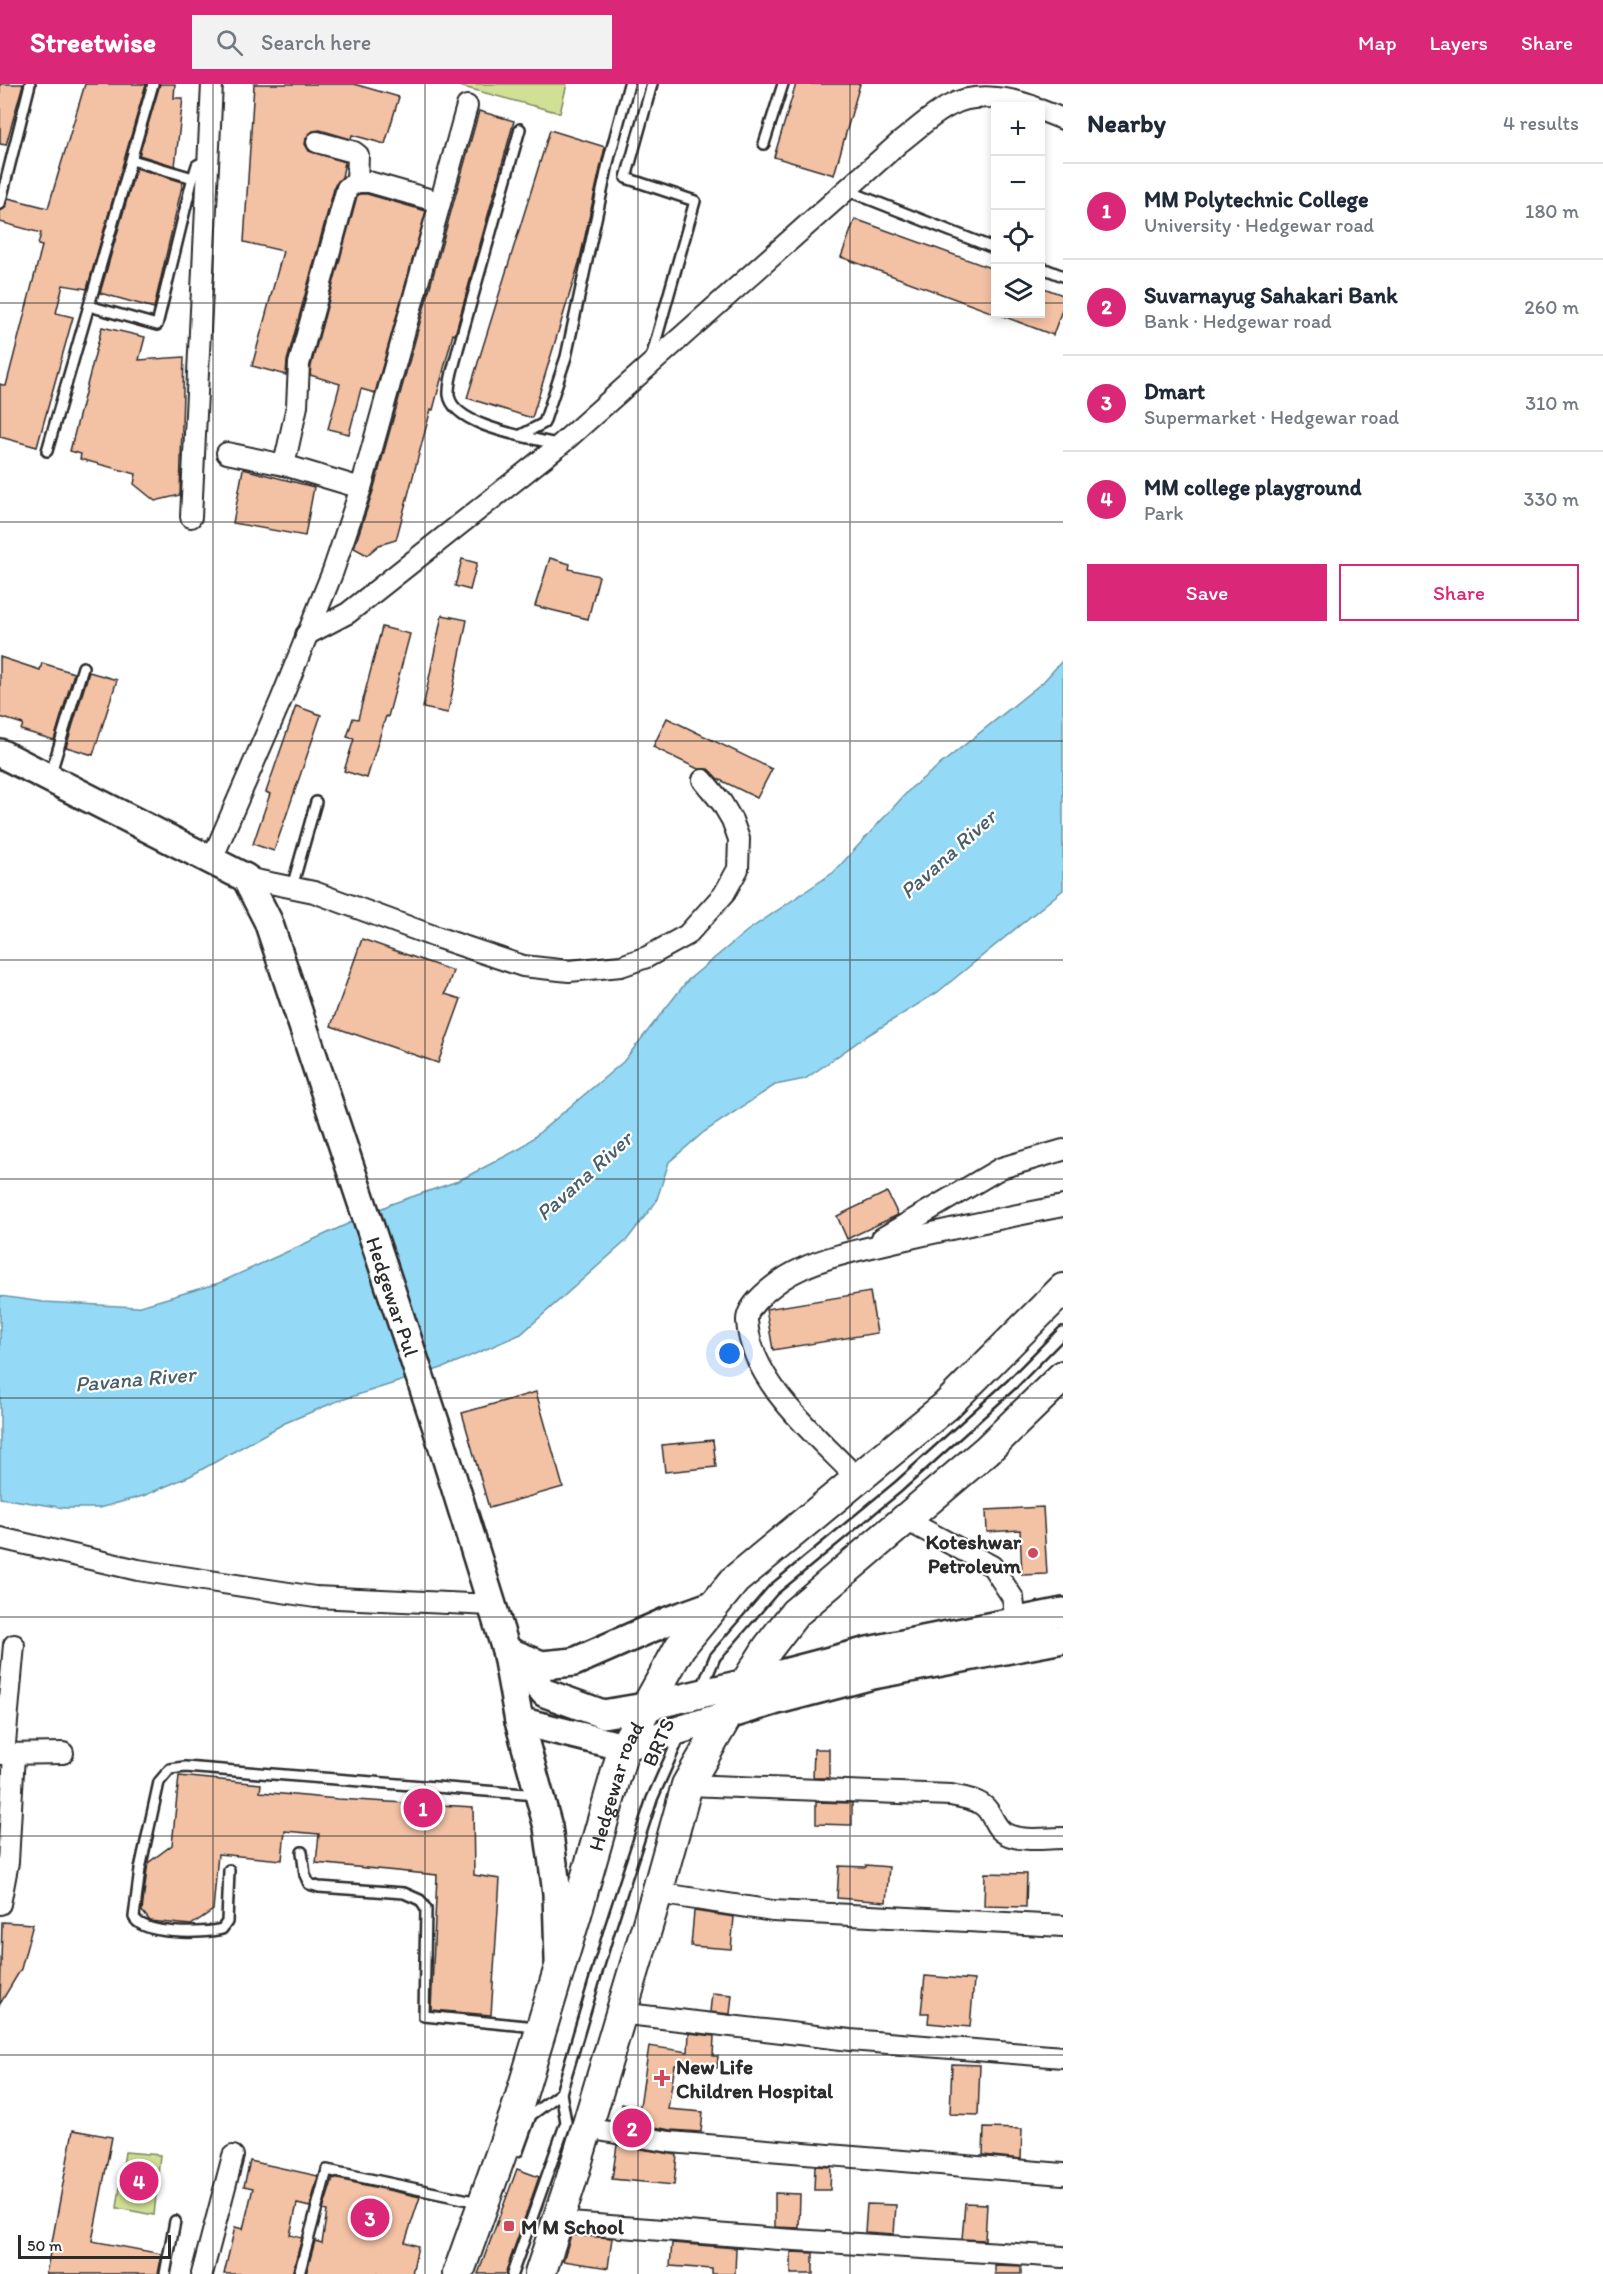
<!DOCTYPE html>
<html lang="en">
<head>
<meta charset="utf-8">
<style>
	:root { --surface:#fff; --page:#f2f2f3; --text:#1f2937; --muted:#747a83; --line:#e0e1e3; --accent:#db2777 }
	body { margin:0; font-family:Itim,sans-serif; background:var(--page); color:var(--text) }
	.controls { position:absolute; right:18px; top:18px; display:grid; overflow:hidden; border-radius:0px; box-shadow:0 3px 9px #0003 }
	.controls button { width:54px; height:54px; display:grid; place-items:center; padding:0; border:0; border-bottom:2px solid var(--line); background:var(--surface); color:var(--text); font:30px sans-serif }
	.scale { position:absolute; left:18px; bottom:15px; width:153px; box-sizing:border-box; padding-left:6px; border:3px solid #2b2b2b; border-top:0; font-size:16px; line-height:21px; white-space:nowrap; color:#2b2b2b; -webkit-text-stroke:4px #fff; paint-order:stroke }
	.you { position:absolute; left:730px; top:1270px; width:21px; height:21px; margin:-15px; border:4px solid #fff; border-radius:50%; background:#1a73e8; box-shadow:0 0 0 9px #1a73e833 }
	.badge { display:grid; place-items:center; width:39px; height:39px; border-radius:50%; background:var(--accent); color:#fff; font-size:20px; font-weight:700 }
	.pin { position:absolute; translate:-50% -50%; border:3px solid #fff; box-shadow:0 2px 6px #0006 }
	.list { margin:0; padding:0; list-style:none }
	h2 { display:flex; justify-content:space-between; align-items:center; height:78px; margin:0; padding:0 24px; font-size:26px }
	h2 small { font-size:20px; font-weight:400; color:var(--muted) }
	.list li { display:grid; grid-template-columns:39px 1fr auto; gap:18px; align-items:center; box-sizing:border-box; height:96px; padding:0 24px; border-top:2px solid var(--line) }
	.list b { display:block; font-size:22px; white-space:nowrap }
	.list p { margin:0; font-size:20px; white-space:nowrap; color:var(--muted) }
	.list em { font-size:20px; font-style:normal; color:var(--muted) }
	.actions { display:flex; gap:12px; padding:18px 24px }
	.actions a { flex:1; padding:14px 0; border:2px solid var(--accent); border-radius:0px; text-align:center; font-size:21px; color:var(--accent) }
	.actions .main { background:var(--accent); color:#fff }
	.icon { flex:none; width:33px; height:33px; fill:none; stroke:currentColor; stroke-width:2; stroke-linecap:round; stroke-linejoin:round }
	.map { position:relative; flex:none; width:1063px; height:2190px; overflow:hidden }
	header { display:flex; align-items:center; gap:36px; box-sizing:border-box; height:84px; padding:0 30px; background:var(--accent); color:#fff }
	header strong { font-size:28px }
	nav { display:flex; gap:33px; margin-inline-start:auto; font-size:21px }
	.search { width:420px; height:54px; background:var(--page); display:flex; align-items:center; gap:15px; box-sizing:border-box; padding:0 21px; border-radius:0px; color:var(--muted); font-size:22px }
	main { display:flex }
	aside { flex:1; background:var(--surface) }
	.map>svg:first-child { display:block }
	.green { fill:#d0e195; stroke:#7e8660; stroke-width:1.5 }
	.water { fill:#94daf6; stroke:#6a94a5; stroke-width:1.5 }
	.building { fill:#f3c1a4; stroke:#2b2b2b; stroke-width:1.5 }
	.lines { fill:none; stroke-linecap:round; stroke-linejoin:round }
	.lane-casing { stroke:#2b2b2b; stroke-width:14 }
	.street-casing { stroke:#2b2b2b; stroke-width:24 }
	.secondary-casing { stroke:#2b2b2b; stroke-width:32 }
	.primary-casing { stroke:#2b2b2b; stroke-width:34 }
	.lane { stroke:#fff; stroke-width:9 }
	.street { stroke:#fff; stroke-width:20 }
	.secondary { stroke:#fff; stroke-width:27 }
	.primary { stroke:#fff; stroke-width:30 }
	.grid { fill:none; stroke:#2b2b2b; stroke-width:1.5; stroke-opacity:0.55 }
	.poi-dot { fill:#d1495b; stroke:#fff; stroke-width:2 }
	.labels { text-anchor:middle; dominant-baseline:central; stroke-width:4.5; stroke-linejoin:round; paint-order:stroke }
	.street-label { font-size:21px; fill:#2b2b2b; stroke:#fff }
	.poi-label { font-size:21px; font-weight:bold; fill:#2b2b2b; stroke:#fff; text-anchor:start }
	.water-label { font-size:22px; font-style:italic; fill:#4a6068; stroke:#fff }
</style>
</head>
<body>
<header>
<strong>Streetwise</strong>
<div class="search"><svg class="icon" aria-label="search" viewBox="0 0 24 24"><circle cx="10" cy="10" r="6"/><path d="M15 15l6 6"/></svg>Search here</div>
<nav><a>Map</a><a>Layers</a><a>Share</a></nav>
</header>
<main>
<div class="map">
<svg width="1063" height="2190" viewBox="0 0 1063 2190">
	<rect width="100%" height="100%" fill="#fff"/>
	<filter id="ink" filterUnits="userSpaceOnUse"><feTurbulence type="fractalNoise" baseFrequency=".0167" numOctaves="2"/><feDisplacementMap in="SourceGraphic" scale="12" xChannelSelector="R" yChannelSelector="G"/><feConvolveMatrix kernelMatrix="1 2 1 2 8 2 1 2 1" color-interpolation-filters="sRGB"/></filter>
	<g filter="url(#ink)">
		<g class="green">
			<path d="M 452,0 L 567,0 L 560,29 Z"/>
			<path d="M 125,2068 L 160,2071 L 154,2131 L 117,2124 Z"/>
		</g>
		<path class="water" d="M 1063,576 L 1063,806 L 938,908 L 865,953 L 805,995 L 775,1001 L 704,1048 L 669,1078 L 656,1118 L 626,1157 L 521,1250 L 445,1283 L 335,1318 L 285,1339 L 190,1392 L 143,1412 L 99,1424 L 65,1424 L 0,1414 L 0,1212 L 43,1218 L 137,1223 L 219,1199 L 391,1120 L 458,1097 L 521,1064 L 623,978 L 688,896 L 747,847 L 834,788 L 911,704 L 1043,598 Z"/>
		<g class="building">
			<path d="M 0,0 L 23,0 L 6,61 L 0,60 Z"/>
			<path d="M 85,0 L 146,0 L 87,205 L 63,201 L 56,229 L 73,233 L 37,363 L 0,353 L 0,300 L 6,302 L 42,162 L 38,161 L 41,149 L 0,138 L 0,127 L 5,124 L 8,114 L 48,124 Z"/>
			<path d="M 160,0 L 175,0 L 174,14 L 183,14 L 175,82 L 139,71 Z"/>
			<path d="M 254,0 L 354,0 L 399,13 L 385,60 L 352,51 L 351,55 L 320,46 L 313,47 L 306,54 L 305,60 L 309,67 L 345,78 L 342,93 L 335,101 L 287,277 L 286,291 L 252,282 L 283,167 L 244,158 Z"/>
			<path d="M 796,0 L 860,0 L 834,91 L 774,73 Z"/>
			<path d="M 479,27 L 514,37 L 455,251 L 453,250 L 433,326 L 431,325 L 396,456 L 379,461 L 367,471 L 354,464 L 373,407 Z"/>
			<path d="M 550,46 L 605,63 L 579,179 L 532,334 L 467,314 Z"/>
			<path d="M 136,84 L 183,98 L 154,224 L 100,209 Z"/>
			<path d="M 360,110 L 367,110 L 426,127 L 375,309 L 361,305 L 349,350 L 328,345 L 340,300 L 310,291 L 311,282 L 357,112 Z"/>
			<path d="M 855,135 L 996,186 L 996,230 L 841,173 Z"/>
			<path d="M 1041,203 L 1063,211 L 1063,223 L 1053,251 L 1000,231 L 1001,230 L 1041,230 Z"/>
			<path d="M 102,243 L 145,253 L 139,276 L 184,273 L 180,411 L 155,417 L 134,400 L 136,390 L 80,375 L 81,370 L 70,367 Z"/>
			<path d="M 243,385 L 314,403 L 305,452 L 233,439 Z"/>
			<path d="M 550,474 L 570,480 L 569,485 L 599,492 L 588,535 L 535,522 Z"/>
			<path d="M 462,475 L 477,479 L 470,506 L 455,502 Z"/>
			<path d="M 442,531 L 467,536 L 448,629 L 423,624 Z"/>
			<path d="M 382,543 L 410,550 L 388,633 L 386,632 L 367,694 L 344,687 L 354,655 L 347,653 L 353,634 L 358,635 Z"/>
			<path d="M 0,573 L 40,586 L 42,579 L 74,589 L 54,656 L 21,646 L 23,640 L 0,633 Z"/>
			<path d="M 89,588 L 117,596 L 93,671 L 66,663 Z"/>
			<path d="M 296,622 L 321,631 L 274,767 L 253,760 L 270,710 L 266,708 Z"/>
			<path d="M 667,634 L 772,685 L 757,714 L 718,695 L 708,685 L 698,685 L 653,663 Z"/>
			<path d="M 362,855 L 453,887 L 445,910 L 461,915 L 438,979 L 331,942 Z"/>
			<path d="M 887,1108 L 898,1131 L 847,1155 L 837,1132 Z"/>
			<path d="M 870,1208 L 877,1249 L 773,1266 L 766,1225 Z"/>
			<path d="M 536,1308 L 563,1403 L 489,1424 L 462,1329 Z"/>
			<path d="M 713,1356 L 716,1383 L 665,1388 L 662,1361 Z"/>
			<path d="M 1043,1423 L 1047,1490 L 1022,1491 L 1020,1446 L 987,1448 L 986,1426 Z"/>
			<path d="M 814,1665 L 829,1665 L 829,1694 L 813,1694 Z"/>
			<path d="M 179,1692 L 261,1700 L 260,1708 L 338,1715 L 473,1723 L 474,1791 L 500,1795 L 491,1931 L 431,1926 L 437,1791 L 316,1779 L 319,1750 L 285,1747 L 282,1776 L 218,1770 L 213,1826 L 191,1841 L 150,1837 L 142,1827 L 147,1786 L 148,1779 L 172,1761 Z"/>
			<path d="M 816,1718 L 852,1719 L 852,1741 L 816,1740 Z"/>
			<path d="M 866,1781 L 889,1783 L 886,1818 L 837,1814 L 839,1782 L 866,1783 Z"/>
			<path d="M 985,1789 L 1027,1790 L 1026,1823 L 984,1822 Z"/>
			<path d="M 694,1827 L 734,1833 L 731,1865 L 691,1862 Z"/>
			<path d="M 2,1838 L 33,1840 L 21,1885 L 0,1920 Z"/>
			<path d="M 925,1892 L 974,1896 L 970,1943 L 928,1939 L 929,1929 L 921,1929 Z"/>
			<path d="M 712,1909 L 732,1911 L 730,1930 L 710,1928 Z"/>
			<path d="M 689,1949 L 714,1952 L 713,1972 L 718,1972 L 717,1984 L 675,1981 L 668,2025 L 703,2028 L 701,2048 L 671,2046 L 620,2037 L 622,2020 L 640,2022 L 649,1962 L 688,1968 Z"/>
			<path d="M 952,1980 L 980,1981 L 978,2031 L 950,2030 Z"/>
			<path d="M 984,2044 L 1022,2045 L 1021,2075 L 983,2071 Z"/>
			<path d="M 73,2046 L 112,2053 L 92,2157 L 162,2170 L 158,2190 L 46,2190 Z"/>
			<path d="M 617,2061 L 677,2071 L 674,2101 L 612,2095 Z"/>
			<path d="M 250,2077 L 318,2092 L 310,2123 L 297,2120 L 290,2151 L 302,2154 L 292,2190 L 224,2190 L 235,2143 L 243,2145 L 253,2104 L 244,2102 Z"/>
			<path d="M 815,2082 L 831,2083 L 830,2106 L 814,2106 Z"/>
			<path d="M 517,2085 L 539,2093 L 505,2190 L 478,2190 Z"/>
			<path d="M 333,2094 L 420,2113 L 405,2158 L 418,2162 L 412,2190 L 306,2190 L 315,2157 L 322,2159 L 327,2127 L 323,2126 Z"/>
			<path d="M 775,2109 L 800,2110 L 799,2144 L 775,2143 Z"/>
			<path d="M 965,2119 L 987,2120 L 985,2156 L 962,2155 Z"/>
			<path d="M 867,2120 L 896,2121 L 894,2150 L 865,2148 Z"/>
			<path d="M 571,2151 L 612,2154 L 608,2184 L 563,2177 Z"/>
			<path d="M 672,2159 L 736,2164 L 735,2190 L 712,2190 L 712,2185 L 670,2182 Z"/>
			<path d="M 791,2168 L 813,2169 L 813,2190 L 791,2190 Z"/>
			<path d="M 995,2181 L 1021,2182 L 1021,2190 L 995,2190 Z"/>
		</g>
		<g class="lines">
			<defs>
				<g id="lane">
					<path d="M 520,45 L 458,265 C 455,279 448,296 449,311 C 453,343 534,354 560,361"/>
					<path d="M 764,60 L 783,0"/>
					<path d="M 132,76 L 193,94"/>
					<path d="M 846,106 L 996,165"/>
					<path d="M 0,120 L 30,0"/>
					<path d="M 1040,183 L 1063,192"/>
					<path d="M 89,222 L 157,241 L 192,97 L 197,81 L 208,76"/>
					<path d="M 651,274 L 695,117 L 626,94 L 652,0"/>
					<path d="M 521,351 L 544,339 L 566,273 L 609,75 L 629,0"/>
					<path d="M 47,367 L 153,0"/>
					<path d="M 50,692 L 83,583"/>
					<path d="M 292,803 L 316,718"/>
					<path d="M 702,1604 L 715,1573 L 773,1506 L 898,1403 L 1012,1300 L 1063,1248"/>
					<path d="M 302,1768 L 305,1791 L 309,1800 L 319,1803 L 404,1809 L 420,1816 L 426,1825 L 424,1932 L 536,1943"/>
					<path d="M 229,1786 L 227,1838 L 222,1845 C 205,1850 141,1851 134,1833 L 140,1785 L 159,1698 L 170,1685 L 185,1683 L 537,1711"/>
					<path d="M 518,2067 L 531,2031 L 561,2009"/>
					<path d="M 165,2190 L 175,2137"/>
					<path d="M 299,2190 L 327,2086 L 478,2118"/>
					<path d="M 512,2190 L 566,2038 L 561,2009 L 610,1844 L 652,1715 L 680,1652"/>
				</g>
				<g id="street">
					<path d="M 1040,26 L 1063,35"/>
					<path d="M 317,58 L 354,68 L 358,71 L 357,98"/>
					<path d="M 227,369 L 284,381 L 361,404"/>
					<path d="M 284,381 L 297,322 L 299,280 L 347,104 L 357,98 L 369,98 L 439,118"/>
					<path d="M 191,433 L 212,0"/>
					<path d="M 306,551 L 348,529 L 560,361 L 899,59 C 915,47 931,31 949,22 C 973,8 1007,13 1032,22"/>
					<path d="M 212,775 L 281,616 L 333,487 L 361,404 L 467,22"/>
					<path d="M 246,794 L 314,808 L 436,853 L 523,882 L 569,887 L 621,882 L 647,873 L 687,851 L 724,810 L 738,785 L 739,755 L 732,736 L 722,719 L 703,696"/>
					<path d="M 882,1154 L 1001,1084 L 1063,1066"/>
					<path d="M 858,1395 C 817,1352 751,1299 747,1237 C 746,1218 785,1192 801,1185 C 828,1172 864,1165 893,1158 C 949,1145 1006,1133 1063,1122"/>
					<path d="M 904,1435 L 992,1482 L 1013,1514 L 1017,1549"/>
					<path d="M 0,1454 L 138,1486 L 315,1513 L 492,1521"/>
					<path d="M 3,1670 L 63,1669"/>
					<path d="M 4,1670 L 14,1561"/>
					<path d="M 687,1701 L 951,1711 C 963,1714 978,1715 986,1724 C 994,1733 995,1745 1006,1750 C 1022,1758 1046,1754 1063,1754"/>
					<path d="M 657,1809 L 773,1827 L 1063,1842"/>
					<path d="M 0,1820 L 8,1778 L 14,1670"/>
					<path d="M 619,1929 L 850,1956 L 1063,1973"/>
					<path d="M 586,2044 L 670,2058 L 1063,2090"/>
					<path d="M 557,2138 L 779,2155 L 1063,2173"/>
					<path d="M 202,2190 L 233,2072"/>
				</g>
				<g id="secondary">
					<path id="s1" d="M 0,669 L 246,794 L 268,837 L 437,1344 L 506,1566 L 519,1637 L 548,1743 L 557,1809 L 559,1876"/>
					<path d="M 506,1566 L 545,1609 L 603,1630 L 645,1623 L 746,1599 L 868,1567 L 1063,1528"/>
					<path d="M 512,1569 L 542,1581 L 574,1578 L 668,1537 L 715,1520"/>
					<path d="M 519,1637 L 624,1663 L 774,1617 L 873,1591 L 1063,1555"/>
				</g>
				<g id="primary">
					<path id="s2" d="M 458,2190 L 517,2025 L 576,1830 L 624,1663 L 680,1563 L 735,1496 L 946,1322 L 1063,1205"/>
					<path d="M 540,2190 L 571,2097 L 657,1809 L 687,1701 L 746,1599 L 768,1564 L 795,1529 L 987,1366 L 1063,1292"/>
				</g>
			</defs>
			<use href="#lane" class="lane-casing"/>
			<use href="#street" class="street-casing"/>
			<use href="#secondary" class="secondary-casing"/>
			<use href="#primary" class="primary-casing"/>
			<use href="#lane" class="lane"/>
			<use href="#street" class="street"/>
			<use href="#secondary" class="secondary"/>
			<use href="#primary" class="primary"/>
		</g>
	</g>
	<path class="grid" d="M 213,0 L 213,2190M 425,0 L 425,2190M 638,0 L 638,2190M 850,0 L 850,2190M 0,219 L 996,219M 1040,219 L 1063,219M 0,438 L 1063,438M 0,657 L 1063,657M 0,876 L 1063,876M 0,1095 L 1063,1095M 0,1314 L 1063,1314M 0,1533 L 1063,1533M 0,1752 L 1063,1752M 0,1971 L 1063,1971"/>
	<g class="poi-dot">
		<circle cx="1033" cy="1469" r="6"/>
		<path d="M659 1985h6v6h6v6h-6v6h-6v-6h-6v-6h6z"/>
		<rect x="503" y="2136" width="12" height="12" rx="3"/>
	</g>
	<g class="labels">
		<g class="street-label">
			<text stroke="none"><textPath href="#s1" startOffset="720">Hedgewar Pul</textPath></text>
			<text transform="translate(658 1658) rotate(-66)">BRTS</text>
			<text stroke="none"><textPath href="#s2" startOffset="513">Hedgewar road</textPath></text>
		</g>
		<g class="poi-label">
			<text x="1021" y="1457" text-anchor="end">Koteshwar<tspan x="1021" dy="24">Petroleum</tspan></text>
			<text x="676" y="1982">New Life<tspan x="676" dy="24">Children Hospital</tspan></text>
			<text x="521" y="2142">M M School</text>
		</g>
		<g class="water-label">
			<text transform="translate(948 770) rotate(-42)">Pavana River</text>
			<text transform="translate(584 1092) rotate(-42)">Pavana River</text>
			<text transform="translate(135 1295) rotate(-5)">Pavana River</text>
		</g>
	</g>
</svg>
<div class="controls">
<button>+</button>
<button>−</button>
<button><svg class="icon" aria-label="locate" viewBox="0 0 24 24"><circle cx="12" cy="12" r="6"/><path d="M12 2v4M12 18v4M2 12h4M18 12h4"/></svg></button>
<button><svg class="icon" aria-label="layers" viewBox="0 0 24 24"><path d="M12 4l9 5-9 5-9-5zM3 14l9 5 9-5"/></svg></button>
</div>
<div class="scale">50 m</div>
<div class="you"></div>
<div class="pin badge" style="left:423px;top:1724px">1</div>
<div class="pin badge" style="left:632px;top:2044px">2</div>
<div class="pin badge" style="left:370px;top:2134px">3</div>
<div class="pin badge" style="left:139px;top:2097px">4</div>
</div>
<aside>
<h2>Nearby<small>4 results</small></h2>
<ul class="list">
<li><span class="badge">1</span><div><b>MM Polytechnic College</b><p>University · Hedgewar road</p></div><em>180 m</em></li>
<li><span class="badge">2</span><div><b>Suvarnayug Sahakari Bank</b><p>Bank · Hedgewar road</p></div><em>260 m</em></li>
<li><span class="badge">3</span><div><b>Dmart</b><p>Supermarket · Hedgewar road</p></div><em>310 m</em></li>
<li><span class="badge">4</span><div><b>MM college playground</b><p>Park</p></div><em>330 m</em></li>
</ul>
<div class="actions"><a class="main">Save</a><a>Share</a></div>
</aside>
</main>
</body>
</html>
